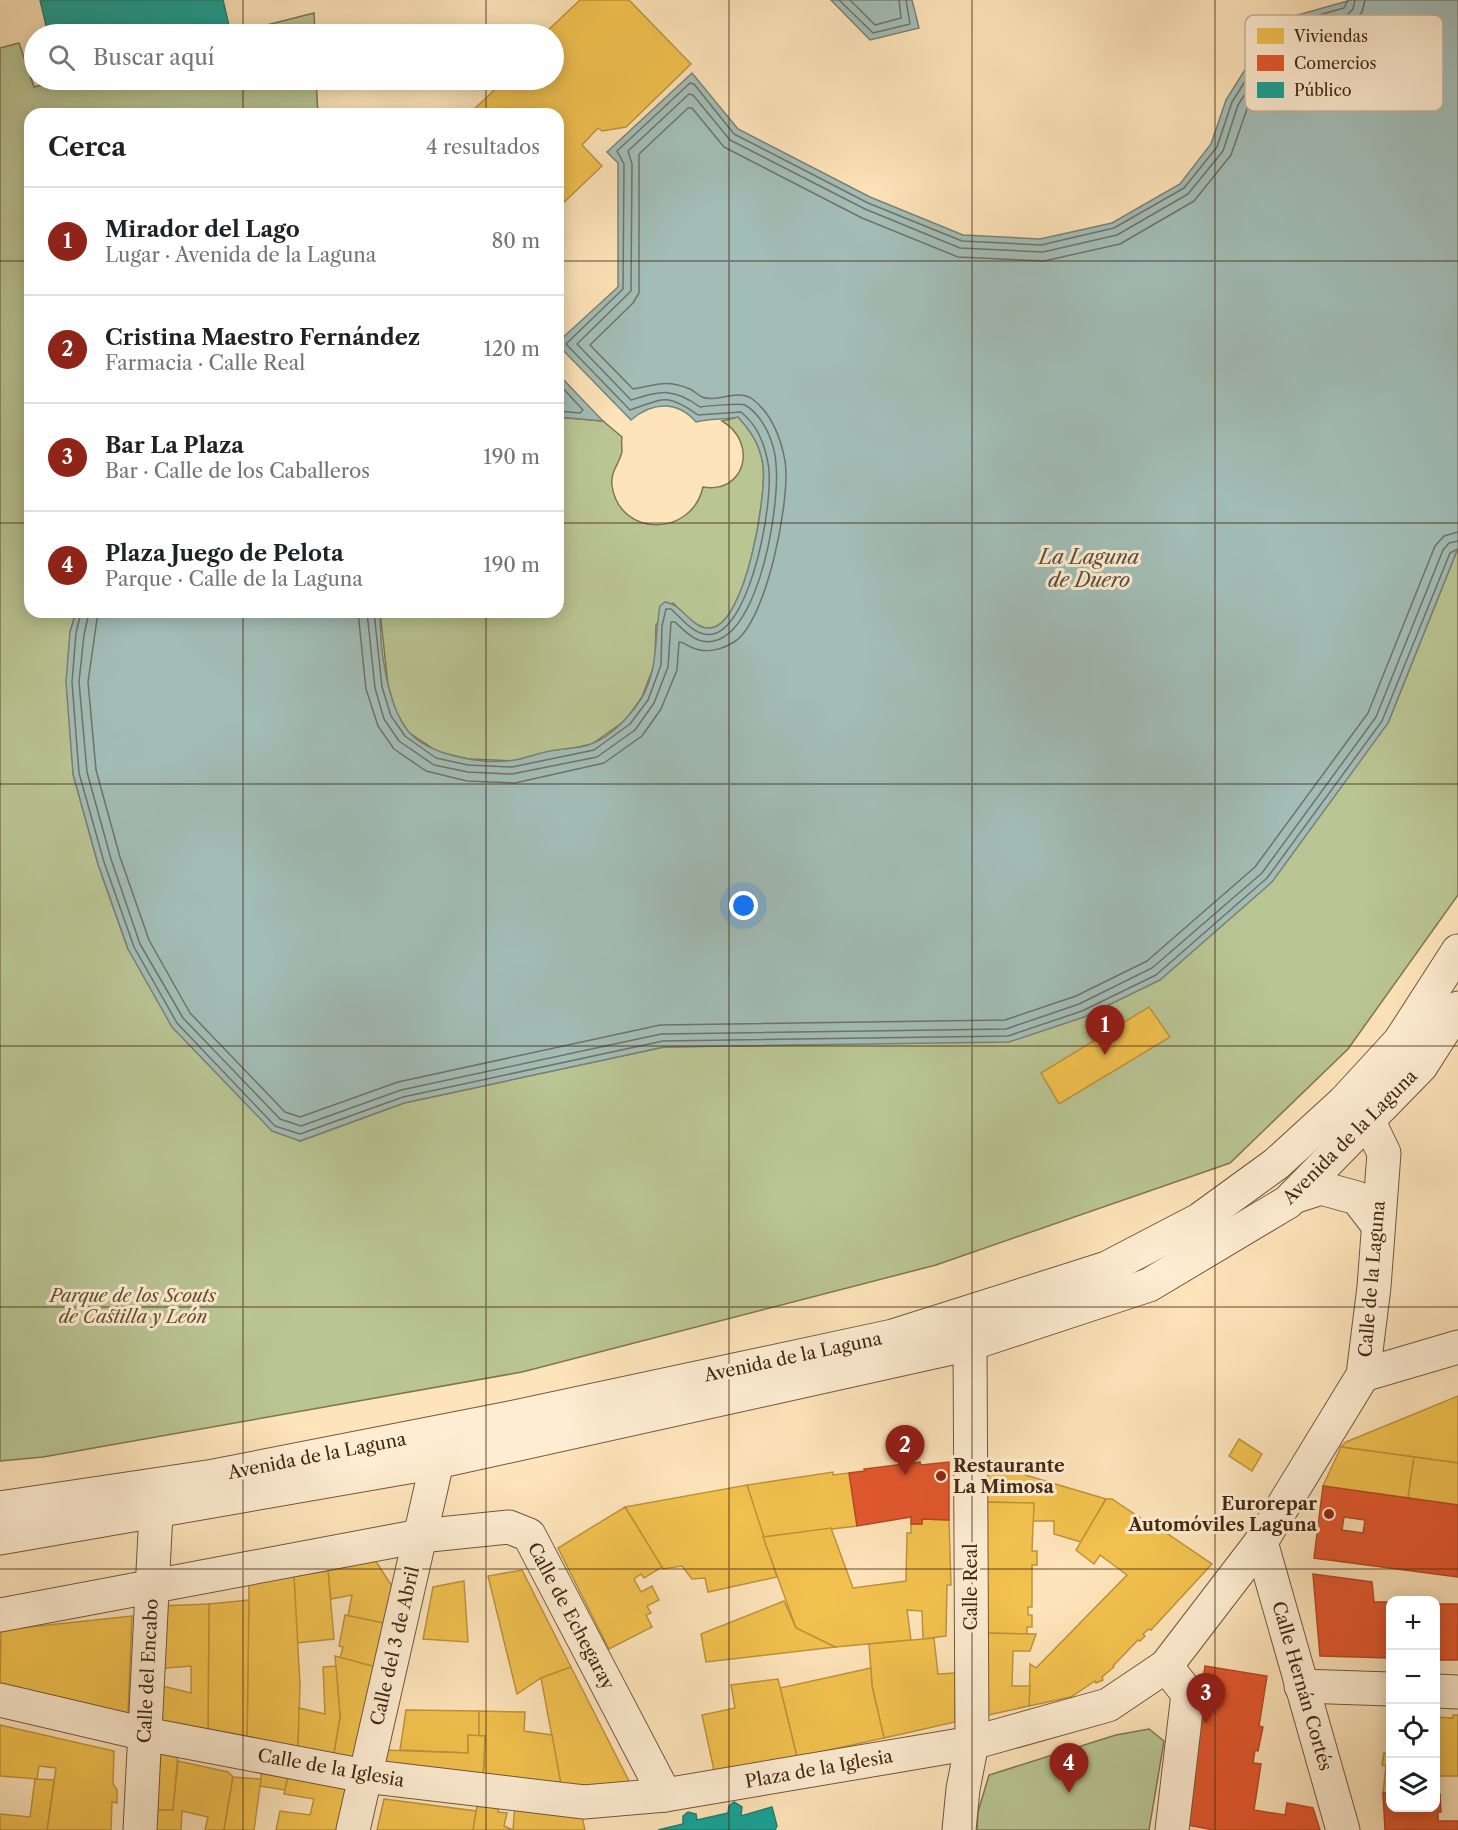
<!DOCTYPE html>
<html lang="es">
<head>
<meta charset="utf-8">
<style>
	:root { --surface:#fff; --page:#f6f6f6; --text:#202124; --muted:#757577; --line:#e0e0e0; --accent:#8f2418 }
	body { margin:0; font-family:"Libre Caslon Text",serif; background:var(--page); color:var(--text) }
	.controls { position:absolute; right:18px; bottom:18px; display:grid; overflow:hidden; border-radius:12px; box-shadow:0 3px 15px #0003 }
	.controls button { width:54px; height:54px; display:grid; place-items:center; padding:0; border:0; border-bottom:2px solid var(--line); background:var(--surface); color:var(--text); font:30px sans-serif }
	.you { position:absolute; left:744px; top:906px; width:21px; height:21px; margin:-15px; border:4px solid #fff; border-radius:50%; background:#1a73e8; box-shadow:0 0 0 9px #1a73e833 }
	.badge { display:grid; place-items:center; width:39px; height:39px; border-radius:50%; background:var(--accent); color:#fff; font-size:20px; font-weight:700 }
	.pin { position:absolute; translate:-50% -50px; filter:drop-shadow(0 2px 3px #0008) }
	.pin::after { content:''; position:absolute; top:32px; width:21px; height:18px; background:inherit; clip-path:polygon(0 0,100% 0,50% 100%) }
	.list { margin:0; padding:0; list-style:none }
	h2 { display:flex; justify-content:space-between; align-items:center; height:78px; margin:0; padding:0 24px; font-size:26px }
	h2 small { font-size:20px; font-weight:400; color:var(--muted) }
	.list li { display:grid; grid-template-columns:39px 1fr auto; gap:18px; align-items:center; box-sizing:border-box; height:108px; padding:0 24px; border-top:2px solid var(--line) }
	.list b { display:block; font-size:22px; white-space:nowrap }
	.list p { margin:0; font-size:20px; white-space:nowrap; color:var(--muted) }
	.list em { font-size:20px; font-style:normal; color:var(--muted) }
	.icon { flex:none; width:33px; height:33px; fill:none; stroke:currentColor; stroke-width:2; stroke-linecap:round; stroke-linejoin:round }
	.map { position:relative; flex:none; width:1458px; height:1830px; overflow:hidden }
	.search { position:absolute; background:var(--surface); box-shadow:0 3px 15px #0003; left:24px; top:24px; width:540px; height:66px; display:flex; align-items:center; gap:15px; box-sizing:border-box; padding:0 21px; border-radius:33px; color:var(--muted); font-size:22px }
	.panel { position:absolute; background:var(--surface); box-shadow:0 3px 15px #0003; left:24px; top:108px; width:540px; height:510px; border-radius:18px }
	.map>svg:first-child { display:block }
	.green { fill:#bac594; stroke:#7f7654; stroke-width:1.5 }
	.water { fill:#a2bdb7; stroke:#7c8175; stroke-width:1.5 }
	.homes { fill:#f2c14e; stroke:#be933c; stroke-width:1.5 }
	.shops { fill:#e4572e; stroke:#b44926; stroke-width:1.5; fill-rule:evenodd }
	.public { fill:#17a398; stroke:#247e70; stroke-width:1.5 }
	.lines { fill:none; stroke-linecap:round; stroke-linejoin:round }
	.shore { stroke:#737265; stroke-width:1.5 }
	.minor-casing { stroke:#72573d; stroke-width:35 }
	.minor { stroke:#feedd2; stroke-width:33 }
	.grid { fill:none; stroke:#442813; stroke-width:1.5; stroke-opacity:0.55 }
	.poi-dot { fill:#8f2418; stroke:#feedd2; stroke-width:2 }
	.labels { text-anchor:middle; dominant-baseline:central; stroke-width:6; stroke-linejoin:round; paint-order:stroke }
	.street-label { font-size:18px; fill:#442813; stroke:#feedd2 }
	.park-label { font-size:18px; font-style:italic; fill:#624f33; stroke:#feedd2 }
	.poi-label { font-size:18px; font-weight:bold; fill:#442813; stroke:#feedd2; text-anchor:start }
	.water-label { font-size:20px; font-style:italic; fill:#5c4d3c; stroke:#feedd2 }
	.key { fill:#feedd2; stroke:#c6b299; stroke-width:1.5 }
	.key-label { font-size:16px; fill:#442813 }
</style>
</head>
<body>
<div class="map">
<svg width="1458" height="1830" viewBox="0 0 1458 1830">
	<rect width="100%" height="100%" fill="#fee4ba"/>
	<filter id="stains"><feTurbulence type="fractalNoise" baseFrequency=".00333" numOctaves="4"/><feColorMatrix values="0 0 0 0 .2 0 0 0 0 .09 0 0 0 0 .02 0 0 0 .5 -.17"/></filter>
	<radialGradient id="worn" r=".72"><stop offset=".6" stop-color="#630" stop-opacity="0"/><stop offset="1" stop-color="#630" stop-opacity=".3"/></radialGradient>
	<g class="green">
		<path d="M 314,13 L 315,34 L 231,34 Z"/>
		<path d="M 19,43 L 34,87 L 62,80 L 316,80 L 318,114 L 30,114 L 30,612 L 76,612 L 70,632 L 73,774 L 98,864 L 128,949 L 300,1141 L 404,1103 L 664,1047 L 894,1043 L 1388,723 L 1458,548 L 1458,895 L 1348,1049 L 1230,1163 L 936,1265 L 522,1372 L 43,1457 L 0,1461 L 0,48 Z"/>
		<path d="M 558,417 L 603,421 L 622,437 C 621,442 622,446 622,451 C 621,462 610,470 612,486 C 620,538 692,537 703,487 C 746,494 758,442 722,421 L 738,417 C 751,431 760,445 763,465 C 767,495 746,625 710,628 C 696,630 683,612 673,603 L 656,625 L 655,663 L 642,697 L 626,720 L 592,744 L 513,761 L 469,759 L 438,752 L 409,733 L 396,713 L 388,685 L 380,612 L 558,612 Z"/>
		<path d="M 1149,1729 L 1164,1741 L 1149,1830 L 977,1830 L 978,1812 L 989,1775 L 1116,1735 Z"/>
	</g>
	<g class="water">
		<path d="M 831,0 L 912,0 L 919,28 L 870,40 Z"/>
		<path d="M 1351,0 L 1458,0 L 1458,548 L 1388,723 L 1272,882 L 1160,980 L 1084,1017 L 1009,1042 L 664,1047 L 404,1103 L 300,1141 L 272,1131 L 172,1027 L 128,949 L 98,864 L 73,774 L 66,682 L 70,632 L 76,612 L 380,612 C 380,647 386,703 408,731 C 429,756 484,765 515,760 C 527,758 538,753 550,751 C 563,748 579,749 591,744 C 611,737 630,716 641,699 C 659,670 654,637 660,606 L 665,602 C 683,604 693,631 711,628 C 746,623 767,495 763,465 C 760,445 751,431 738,417 C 724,420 710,418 696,422 C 677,400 652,402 631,420 L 558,345 L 558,342 L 618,287 L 618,163 L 607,152 L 692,73 L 738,129 L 870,197 L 963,235 L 1040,239 L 1112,223 L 1180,184 L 1211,144 L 1226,100 L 1256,52 L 1291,17 Z"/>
		<path d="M 558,374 L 603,421 L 558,417 Z"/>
	</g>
	<g class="homes">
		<path d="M 580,0 L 629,0 L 691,64 L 626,127 L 602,131 L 598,128 L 582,145 L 602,166 L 558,208 L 558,114 L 469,114 L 505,80 L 519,80 L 522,83 L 527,80 L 554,80 L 554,56 L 557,53 L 554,50 L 554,34 L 544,34 Z"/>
		<path d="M 1149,1007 L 1170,1037 L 1059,1104 L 1041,1073 Z"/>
		<path d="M 1458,1396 L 1458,1463 L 1341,1447 L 1346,1442 Z"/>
		<path d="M 1239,1439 L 1262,1454 L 1252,1471 L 1229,1456 Z"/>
		<path d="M 1341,1447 L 1414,1457 L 1408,1498 L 1323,1486 Z"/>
		<path d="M 1414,1457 L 1458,1463 L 1458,1505 L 1408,1498 Z"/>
		<path d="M 985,1463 L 1106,1499 L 1081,1542 L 1054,1534 L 1054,1521 L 1033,1521 L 1034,1503 L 984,1502 Z"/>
		<path d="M 833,1472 L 833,1475 L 849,1473 L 857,1526 L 763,1537 L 747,1485 Z"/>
		<path d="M 747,1485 L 777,1577 L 708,1592 L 705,1578 L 692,1579 L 682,1566 L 663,1569 L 625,1507 Z"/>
		<path d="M 1106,1499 L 1112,1499 L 1145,1521 L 1147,1519 L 1153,1522 L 1152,1524 L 1166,1530 L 1165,1532 L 1212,1564 L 1151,1630 L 1149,1629 L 1143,1634 L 1145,1636 L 1140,1641 L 1138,1640 L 1113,1666 L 1114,1667 L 1102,1677 L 1103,1680 L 1096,1683 L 1095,1681 L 1071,1697 L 1029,1706 L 1030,1664 L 1036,1668 L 1127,1575 L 1100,1555 L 1094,1564 L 1076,1550 Z"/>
		<path d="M 984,1502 L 1034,1503 L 1032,1551 L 1037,1551 L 1037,1565 L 1032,1565 L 1032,1607 L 1028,1607 L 1028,1615 L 1032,1615 L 1032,1627 L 1027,1627 L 1027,1634 L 982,1633 Z"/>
		<path d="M 625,1507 L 662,1567 L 644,1578 L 641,1574 L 634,1579 L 641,1592 L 652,1586 L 659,1600 L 647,1606 L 651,1613 L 646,1615 L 652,1627 L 609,1649 L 558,1548 Z"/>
		<path d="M 922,1519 L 949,1520 L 951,1585 L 947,1585 L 946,1636 L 923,1639 L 922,1611 L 907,1610 L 911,1640 L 835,1647 L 796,1628 L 763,1537 L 831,1528 L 853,1588 L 906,1581 L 907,1533 L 911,1533 L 911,1524 L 922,1524 Z"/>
		<path d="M 375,1560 L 395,1591 L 393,1601 L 389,1600 L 384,1623 L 348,1616 L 352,1595 L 331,1599 L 328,1571 Z"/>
		<path d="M 522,1570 L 571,1667 L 541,1678 L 517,1694 L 488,1576 Z"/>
		<path d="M 328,1571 L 334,1639 L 297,1643 L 294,1576 Z"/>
		<path d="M 294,1576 L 300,1685 L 298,1751 L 247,1741 L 249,1582 Z"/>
		<path d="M 464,1581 L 468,1642 L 423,1639 L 433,1587 Z"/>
		<path d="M 249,1600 L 247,1741 L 208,1732 L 209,1604 Z"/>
		<path d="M 784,1601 L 796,1628 L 835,1647 L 706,1662 L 701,1634 Z"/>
		<path d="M 209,1604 L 208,1732 L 152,1720 L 154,1684 L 191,1693 L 191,1666 L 154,1669 L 158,1606 Z"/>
		<path d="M 345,1615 L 384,1623 L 376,1667 L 340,1658 L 343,1647 L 339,1646 Z"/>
		<path d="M 132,1616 L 128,1715 L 0,1686 L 1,1630 Z"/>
		<path d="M 982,1633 L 1036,1634 L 1030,1651 L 1013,1651 L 1012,1686 L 1030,1686 L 1029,1706 L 979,1717 Z"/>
		<path d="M 934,1638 L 938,1674 L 955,1673 L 955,1722 L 884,1738 L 872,1686 L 869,1644 Z"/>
		<path d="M 335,1656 L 376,1667 L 357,1764 L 333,1759 L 340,1717 Z"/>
		<path d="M 336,1666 L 340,1716 L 333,1759 L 298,1751 L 299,1708 L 325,1714 L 323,1667 Z"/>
		<path d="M 571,1667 L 632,1787 L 562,1790 L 541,1678 Z"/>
		<path d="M 871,1668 L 872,1686 L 884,1738 L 797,1757 L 780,1688 Z"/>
		<path d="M 778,1679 L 797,1757 L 715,1775 L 702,1715 L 735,1708 L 731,1685 Z"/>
		<path d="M 406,1710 L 479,1711 L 479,1736 L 468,1735 L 468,1753 L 400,1750 Z"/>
		<path d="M 479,1711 L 525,1712 L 524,1731 L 552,1735 L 562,1790 L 483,1780 L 485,1736 L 479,1736 Z"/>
		<path d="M 1453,1715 L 1458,1715 L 1458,1776 L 1437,1776 L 1436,1794 L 1436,1717 L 1453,1718 Z"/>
		<path d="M 1390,1716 L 1390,1793 L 1383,1793 L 1386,1766 L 1382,1765 L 1384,1753 L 1387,1754 Z"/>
		<path d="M 0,1725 L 114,1751 L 113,1784 L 117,1790 L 117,1803 L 112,1802 L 111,1830 L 47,1830 L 56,1768 L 39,1766 L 37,1779 L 0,1776 Z"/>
		<path d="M 468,1735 L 485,1736 L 483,1780 L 381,1769 L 383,1750 L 468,1753 Z"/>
		<path d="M 150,1749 L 178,1754 L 173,1810 L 148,1810 Z"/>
		<path d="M 178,1761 L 228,1772 L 233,1777 L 224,1830 L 205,1830 L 208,1817 L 182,1811 L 181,1830 L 149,1830 L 150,1810 L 173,1810 Z"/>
		<path d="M 262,1769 L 289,1773 L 285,1790 L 260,1786 Z"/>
		<path d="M 289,1773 L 353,1784 L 342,1830 L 276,1830 L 280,1811 L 310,1815 L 314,1799 L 284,1794 Z"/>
		<path d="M 233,1777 L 261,1779 L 254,1830 L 224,1830 Z"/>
		<path d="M 35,1779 L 54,1780 L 47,1830 L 0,1830 L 0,1814 L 30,1817 Z"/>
		<path d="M 384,1799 L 476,1811 L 473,1830 L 377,1830 Z"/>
		<path d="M 478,1800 L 499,1803 L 498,1812 L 507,1813 L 504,1826 L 513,1830 L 473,1830 Z"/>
		<path d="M 515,1805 L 581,1812 L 585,1830 L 513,1830 Z"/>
	</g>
	<g class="shops">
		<path d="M 920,1462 L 921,1465 L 949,1462 L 949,1520 L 922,1519 L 922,1524 L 911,1524 L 911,1517 L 857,1526 L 849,1473 L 865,1471 L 864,1469 Z"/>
		<path d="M 1323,1486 L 1458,1505 L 1458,1577 L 1314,1558 ZM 1344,1517 L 1365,1520 L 1363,1533 L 1342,1530 Z"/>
		<path d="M 1313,1574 L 1372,1582 L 1374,1602 L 1390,1602 L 1390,1658 L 1320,1656 Z"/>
		<rect x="1436" y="1604" width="22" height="56"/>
		<path d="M 1205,1666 L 1267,1676 L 1259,1726 L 1263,1727 L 1258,1751 L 1255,1750 L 1253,1763 L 1261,1764 L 1254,1810 L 1285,1815 L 1287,1803 L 1313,1808 L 1320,1830 L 1214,1830 L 1182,1824 Z"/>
		<path d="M 1383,1793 L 1390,1793 L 1390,1808 L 1436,1808 L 1436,1794 L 1440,1794 L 1441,1812 L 1438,1812 L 1438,1821 L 1458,1821 L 1458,1830 L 1385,1830 Z"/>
	</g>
	<g class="public">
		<path d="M 40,0 L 223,0 L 230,30 L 210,34 L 48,34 Z"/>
		<path d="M 734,1802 L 742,1807 L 741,1816 L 772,1807 L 777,1826 L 775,1830 L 658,1830 L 683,1824 L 683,1816 L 688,1812 L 696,1814 L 697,1820 L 728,1813 L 729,1806 Z"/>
	</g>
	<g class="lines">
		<g class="shore">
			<path d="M 839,0 L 873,33 L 910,24 L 906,0"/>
			<path d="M 850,0 L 875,25 L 901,18 L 899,0"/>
			<path d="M 558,383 L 583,410 L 580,413 L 558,411"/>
			<path d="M 81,612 L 76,633 L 72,682 L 79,773 L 104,862 L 134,947 L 177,1023 L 275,1126 L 300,1134 L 403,1097 L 663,1041 L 1008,1036 L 1082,1011 L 1156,975 L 1267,878 L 1382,721 L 1450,553 L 1458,549"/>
			<path d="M 89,612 L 84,635 L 79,682 L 87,772 L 111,859 L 140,944 L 183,1018 L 280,1119 L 301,1126 L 401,1090 L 661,1034 L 1006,1029 L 1079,1004 L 1152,968 L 1262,873 L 1376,717 L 1443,550 L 1449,543 L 1458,541"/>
			<path d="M 98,612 L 88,682 L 96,770 L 120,857 L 149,940 L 190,1013 L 285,1112 L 300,1117 L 398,1082 L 660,1025 L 1005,1020 L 1076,996 L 1147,961 L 1255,867 L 1368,713 L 1435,546 L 1444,536 L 1458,532"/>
			<path d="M 358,612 L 366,689 L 378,726 L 394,749 L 426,771 L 467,781 L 515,783 L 604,763 L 642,736 L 661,709 L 677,670 L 679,642 C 684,642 686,645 691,647 C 705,654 721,650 734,642 C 767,622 791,497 785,461 C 781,438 771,412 751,398 C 736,389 717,403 702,397 C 698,395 694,391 690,389 C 666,379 656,385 633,389 L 590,345 L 633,303 L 639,293 L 639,154 L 688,108 L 692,108 L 724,147 L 862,218 L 958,257 L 1044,261 L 1120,244 L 1194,201 L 1231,155 L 1247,109 L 1274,66 L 1303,37 L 1354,21 L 1362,12 L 1365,0"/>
			<path d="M 367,612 L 375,688 L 384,719 L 399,741 L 434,765 L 468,772 L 512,774 L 597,757 L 635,730 L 654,703 L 668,667 L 671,622 L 675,622 C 686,632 697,645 714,641 C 760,631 780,505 776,464 C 775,444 764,416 745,405 C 741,403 707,406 700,407 C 673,387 661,391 631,400 L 577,344 L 631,291 L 632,164 L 628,151 L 689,94 L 693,95 L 730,140 L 865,209 L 960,248 L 1043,252 L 1117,235 L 1188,194 L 1223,151 L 1238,105 L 1267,60 L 1298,29 L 1347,15 L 1353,9 L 1355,0"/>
			<path d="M 374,612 L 382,687 L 391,716 L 405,736 L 436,758 L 468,765 L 512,767 L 594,750 L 630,724 L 648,700 L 661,665 L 662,626 L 666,609 L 671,609 C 682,619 696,638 713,634 C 752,625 775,497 768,463 C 764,442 757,425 741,412 L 698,415 C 666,392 663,399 630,410 L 566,344 L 623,289 L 624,164 L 617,151 L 690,83 L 694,84 L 734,134 L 868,203 L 962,241 L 1041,245 L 1114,228 L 1184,188 L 1217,147 L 1232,102 L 1261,56 L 1294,22 L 1344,8 L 1348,0"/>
		</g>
		<defs>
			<g id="minor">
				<path d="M 1293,1197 L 1321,1188 L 1357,1198 L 1377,1224"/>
				<path d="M 1363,1375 L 1458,1347"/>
				<path d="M 0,1508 L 214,1476 L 505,1419 L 893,1336 L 1107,1268 L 1199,1220 L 1276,1164 L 1344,1102 L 1400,1041 L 1458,951"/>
				<path d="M 0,1538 L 437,1462 L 970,1344 L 1149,1285 L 1288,1202 L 1421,1066 L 1458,1008"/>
				<path d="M 1261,1542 L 1343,1830"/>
				<path d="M 0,1615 L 420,1536 L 509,1527 L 529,1535 L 665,1795"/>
				<path d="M 1166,1666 L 1188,1694 L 1172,1830"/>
				<path d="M 1301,1686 L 1390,1689"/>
				<path d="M 1436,1691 L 1458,1692"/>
				<path d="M 0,1700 L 145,1734 L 365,1776 L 584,1802 L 665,1795 L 972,1743 L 1108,1705 L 1166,1666 L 1261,1542 L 1363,1375 L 1374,1287 L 1384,1153 L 1369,1122 L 1344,1102"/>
				<path d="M 140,1830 L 156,1512"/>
				<path d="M 353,1830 L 437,1462"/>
				<path d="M 959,1830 L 963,1789 L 972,1743 L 970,1344"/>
			</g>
		</defs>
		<use href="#minor" class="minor-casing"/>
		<use href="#minor" class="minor"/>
	</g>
	<path class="grid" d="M 243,0 L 243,34M 486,0 L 486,34M 729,0 L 729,1830M 972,0 L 972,1830M 1215,0 L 1215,1830M 243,80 L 243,114M 486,80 L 486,114M 0,261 L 30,261M 558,261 L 1458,261M 0,523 L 30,523M 558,523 L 1458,523M 243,612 L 243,1830M 486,612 L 486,1830M 0,784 L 1458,784M 0,1046 L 1458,1046M 0,1307 L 1458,1307M 0,1569 L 1458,1569"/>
	<g class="poi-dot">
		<circle cx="941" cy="1476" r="6"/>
		<circle cx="1329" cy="1514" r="6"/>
	</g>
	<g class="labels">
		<g class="street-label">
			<text transform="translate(1350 1137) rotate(-45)">Avenida de la Laguna</text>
			<text transform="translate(1372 1279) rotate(-85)">Calle de la Laguna</text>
			<text transform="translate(793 1357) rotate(-12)">Avenida de la Laguna</text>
			<text transform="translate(317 1456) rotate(-11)">Avenida de la Laguna</text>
			<text transform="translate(971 1587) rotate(-90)">Calle Real</text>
			<text transform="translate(571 1616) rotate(62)">Calle de Echegaray</text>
			<text transform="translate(395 1646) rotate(-77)">Calle del 3 de Abril</text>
			<text transform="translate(148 1671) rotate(-87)">Calle del Encabo</text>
			<text transform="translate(1302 1686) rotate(74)">Calle Hernán Cortés</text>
			<text transform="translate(331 1768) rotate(10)">Calle de la Iglesia</text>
			<text transform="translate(819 1769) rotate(-10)">Plaza de la Iglesia</text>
		</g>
		<g class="park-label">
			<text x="133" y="1296">Parque de los Scouts<tspan x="133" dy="21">de Castilla y León</tspan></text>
		</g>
		<g class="poi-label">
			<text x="953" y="1466">Restaurante<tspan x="953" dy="21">La Mimosa</tspan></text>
			<text x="1317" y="1504" text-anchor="end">Eurorepar<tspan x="1317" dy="21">Automóviles Laguna</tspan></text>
		</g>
		<g class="water-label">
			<text x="1089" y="557">La Laguna<tspan x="1089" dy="23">de Duero</tspan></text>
		</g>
	</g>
	<rect x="1245" y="15" width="198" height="96" rx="9" class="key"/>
	<rect x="1257" y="28" width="27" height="16" fill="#f2c14e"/>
	<rect x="1257" y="55" width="27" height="16" fill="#e4572e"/>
	<rect x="1257" y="82" width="27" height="16" fill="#17a398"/>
	<g class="key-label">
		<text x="1294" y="42">Viviendas</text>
		<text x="1294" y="69">Comercios</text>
		<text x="1294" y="96">Público</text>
	</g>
	<rect width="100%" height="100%" filter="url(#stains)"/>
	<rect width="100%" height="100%" fill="url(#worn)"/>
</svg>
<div class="controls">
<button>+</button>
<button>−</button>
<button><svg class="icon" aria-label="locate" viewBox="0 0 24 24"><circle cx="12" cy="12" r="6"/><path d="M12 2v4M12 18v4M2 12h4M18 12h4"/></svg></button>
<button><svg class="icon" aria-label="layers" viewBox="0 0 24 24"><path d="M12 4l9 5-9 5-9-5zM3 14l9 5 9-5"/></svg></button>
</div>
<div class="you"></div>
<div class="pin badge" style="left:1105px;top:1055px">1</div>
<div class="pin badge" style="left:905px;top:1475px">2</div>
<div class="pin badge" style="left:1206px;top:1723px">3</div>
<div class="pin badge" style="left:1069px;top:1793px">4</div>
<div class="search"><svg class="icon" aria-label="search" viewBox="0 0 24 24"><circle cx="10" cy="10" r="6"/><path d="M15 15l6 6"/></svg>Buscar aquí</div>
<section class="panel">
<h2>Cerca<small>4 resultados</small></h2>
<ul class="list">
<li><span class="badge">1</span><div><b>Mirador del Lago</b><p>Lugar · Avenida de la Laguna</p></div><em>80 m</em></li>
<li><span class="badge">2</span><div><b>Cristina Maestro Fernández</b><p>Farmacia · Calle Real</p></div><em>120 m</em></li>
<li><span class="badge">3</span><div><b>Bar La Plaza</b><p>Bar · Calle de los Caballeros</p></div><em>190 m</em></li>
<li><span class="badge">4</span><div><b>Plaza Juego de Pelota</b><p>Parque · Calle de la Laguna</p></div><em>190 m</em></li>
</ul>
</section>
</div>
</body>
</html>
